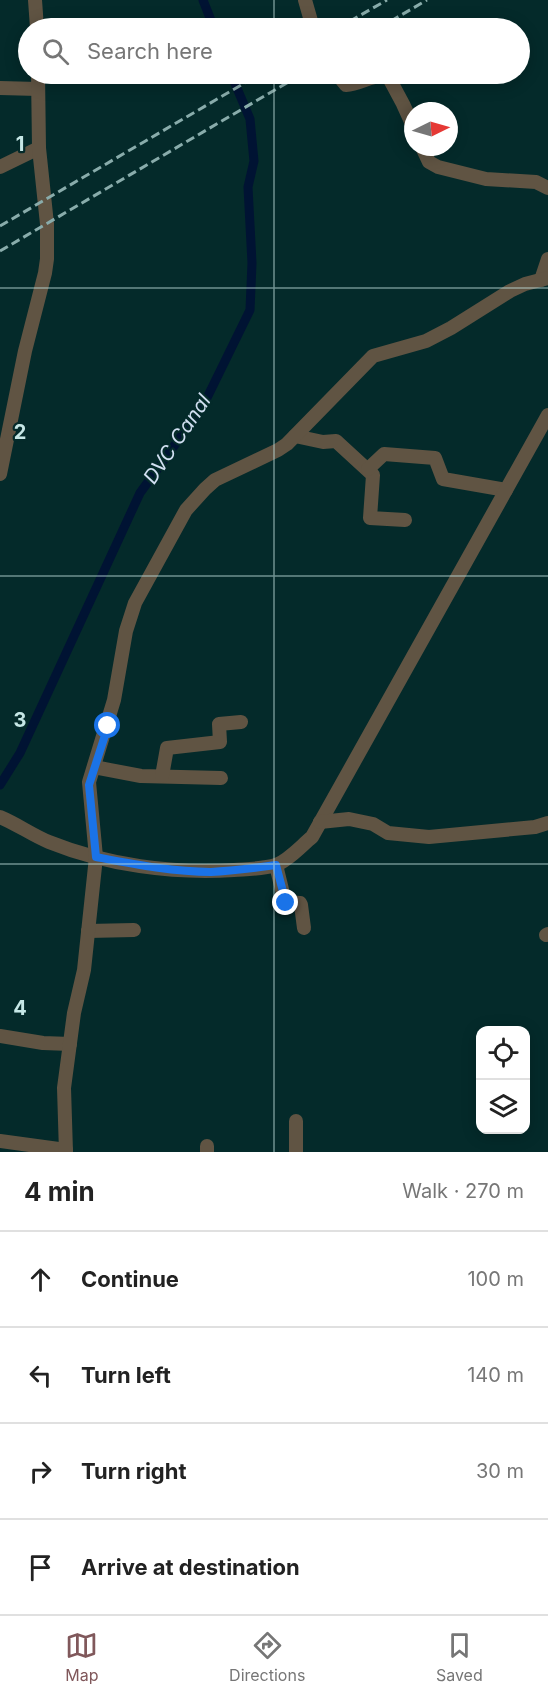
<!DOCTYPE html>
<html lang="en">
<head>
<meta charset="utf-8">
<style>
	:root { --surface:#fff; --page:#f6f6f6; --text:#222; --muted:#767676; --line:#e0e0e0; --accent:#80585b }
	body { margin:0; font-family:Inter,sans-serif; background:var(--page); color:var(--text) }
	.controls { position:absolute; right:18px; bottom:18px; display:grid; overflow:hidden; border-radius:12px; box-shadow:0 3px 15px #0003 }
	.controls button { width:54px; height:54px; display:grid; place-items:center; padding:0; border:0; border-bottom:2px solid var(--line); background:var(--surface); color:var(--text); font:30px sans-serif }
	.compass { position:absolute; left:404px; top:102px; width:54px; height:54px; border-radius:50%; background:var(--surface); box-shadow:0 3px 15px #0003; rotate:85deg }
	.stop { position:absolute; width:18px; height:18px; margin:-14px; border:4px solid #1a73e8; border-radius:50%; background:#fff }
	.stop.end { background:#1a73e8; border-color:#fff; box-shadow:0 2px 6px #0008 }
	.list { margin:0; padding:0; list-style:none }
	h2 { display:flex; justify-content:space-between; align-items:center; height:78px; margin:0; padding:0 24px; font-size:26px }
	h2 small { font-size:20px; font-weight:400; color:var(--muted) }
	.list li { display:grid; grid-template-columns:39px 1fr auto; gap:18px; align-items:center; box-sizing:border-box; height:96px; padding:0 24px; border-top:2px solid var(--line) }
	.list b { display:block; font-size:22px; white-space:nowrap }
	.list em { font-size:20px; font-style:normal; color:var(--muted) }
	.icon { flex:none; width:33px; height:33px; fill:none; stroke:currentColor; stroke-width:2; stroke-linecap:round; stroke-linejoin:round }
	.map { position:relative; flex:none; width:548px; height:1152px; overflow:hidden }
	.search { position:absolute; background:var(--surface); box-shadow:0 3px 15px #0003; left:18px; right:18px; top:18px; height:66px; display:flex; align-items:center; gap:15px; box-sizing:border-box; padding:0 21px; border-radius:33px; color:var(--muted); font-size:22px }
	.sheet { height:462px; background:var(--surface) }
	nav { display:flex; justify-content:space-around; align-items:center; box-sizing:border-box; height:84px; border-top:2px solid var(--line); background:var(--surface); font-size:16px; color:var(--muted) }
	nav a { display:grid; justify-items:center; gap:3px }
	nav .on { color:var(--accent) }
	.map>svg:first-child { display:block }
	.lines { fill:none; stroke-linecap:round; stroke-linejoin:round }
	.canal { stroke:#001333; stroke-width:9 }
	.minor { stroke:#605443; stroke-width:14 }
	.rail { stroke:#89acab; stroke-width:3; stroke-dasharray:9 4.5; stroke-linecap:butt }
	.route { stroke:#1a73e8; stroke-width:8 }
	.grid { fill:none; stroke:#c6e7e6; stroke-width:1.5; stroke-opacity:0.55 }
	.labels { text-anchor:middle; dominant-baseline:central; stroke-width:4.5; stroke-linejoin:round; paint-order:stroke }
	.water-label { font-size:20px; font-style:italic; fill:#d2e0f2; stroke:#042a2a }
	.grid-label { font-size:20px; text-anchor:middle; font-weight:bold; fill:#c6e7e6; stroke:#042a2a; stroke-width:4.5; stroke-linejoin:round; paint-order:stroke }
</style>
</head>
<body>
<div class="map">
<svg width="548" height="1152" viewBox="0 0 548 1152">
	<rect width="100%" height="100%" fill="#042a2a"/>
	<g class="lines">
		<g class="canal">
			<path d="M 203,0 L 214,28"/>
			<path d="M 0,785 L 20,753 L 140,493 L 203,406 L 250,310 L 252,263 L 248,187 L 254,161 L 250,119 L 231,74"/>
		</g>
		<g class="minor">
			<path d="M 35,0 L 37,28"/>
			<path d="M 305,0 L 313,28"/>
			<path d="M 337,74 L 346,85 C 361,84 372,74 388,76 L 403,104 L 413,126"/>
			<path d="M 0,88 L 38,89"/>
			<path d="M 422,147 L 429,162 L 438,167 L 486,179 L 536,182 L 548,188"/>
			<path d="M 0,167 L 39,148"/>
			<path d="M 541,280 L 548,259"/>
			<path d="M 295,436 L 323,442 L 336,441 L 373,475 L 370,518 L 405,520"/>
			<path d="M 368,469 L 384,454 L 435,458 L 443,479 L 506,490"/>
			<path d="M 0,474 L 25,351 L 45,273 L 47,259 L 47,224 L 39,148 L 38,74"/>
			<path d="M 94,767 L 141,776 L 221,778"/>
			<path d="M 162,776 L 167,748 L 220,742 L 219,724 L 241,722"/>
			<path d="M 0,817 C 17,824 32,835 49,842 C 106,865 173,874 234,870 C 247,869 263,869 276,865 C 289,860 301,846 312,837 L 548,415"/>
			<path d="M 320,822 L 349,819 L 373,824 L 388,833 L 429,837 L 535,827 L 548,823"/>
			<path d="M 276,865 L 285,902 L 300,903 L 301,905 L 304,928"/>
			<path d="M 88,931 L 134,930"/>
			<path d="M 546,935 L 548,934"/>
			<path d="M 0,1036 L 43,1043 L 70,1044"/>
			<path d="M 296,1121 L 296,1152"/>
			<path d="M 0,1141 L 66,1150"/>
			<path d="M 207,1146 L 207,1152"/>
			<path d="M 66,1152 L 64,1088 L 74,1013 L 84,970 L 96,857 L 89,782 L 114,700 L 126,631 L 135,603 L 186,510 L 205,489 L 215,480 L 278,450 L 287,444 L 373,356 L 426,341 L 451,328 L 510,291 L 525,284 L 548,278"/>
		</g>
		<g class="rail">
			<path d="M 338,28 L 387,0"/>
			<path d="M 379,28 L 427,0"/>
			<path d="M 0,226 L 260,74"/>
			<path d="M 0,251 L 302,74"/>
		</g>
	</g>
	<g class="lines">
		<path class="route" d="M 108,726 L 89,785 L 96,857 C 133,864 173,872 211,872 C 233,871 254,868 276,865 L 286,903"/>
	</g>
	<path class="grid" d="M 274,0 L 274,28M 274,74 L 274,1152M 0,288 L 548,288M 0,576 L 548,576M 0,864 L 548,864"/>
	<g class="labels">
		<g class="water-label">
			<text transform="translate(177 439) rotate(-56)">DVC Canal</text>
		</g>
	</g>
	<g class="grid-label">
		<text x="20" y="151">1</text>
		<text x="20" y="439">2</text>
		<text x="20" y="727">3</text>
		<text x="20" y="1015">4</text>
	</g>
</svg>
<div class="controls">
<button><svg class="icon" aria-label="locate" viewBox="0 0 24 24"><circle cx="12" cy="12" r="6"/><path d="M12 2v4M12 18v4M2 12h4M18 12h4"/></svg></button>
<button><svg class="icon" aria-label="layers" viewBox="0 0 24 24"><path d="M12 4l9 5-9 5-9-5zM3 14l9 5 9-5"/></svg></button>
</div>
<svg class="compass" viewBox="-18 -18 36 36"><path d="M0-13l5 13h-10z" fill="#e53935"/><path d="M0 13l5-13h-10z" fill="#767676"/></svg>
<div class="stop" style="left:108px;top:726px"></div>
<div class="stop end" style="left:286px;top:903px"></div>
<div class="search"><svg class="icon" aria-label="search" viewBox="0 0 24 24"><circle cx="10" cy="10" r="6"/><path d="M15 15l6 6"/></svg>Search here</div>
</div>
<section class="sheet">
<h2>4 min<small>Walk · 270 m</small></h2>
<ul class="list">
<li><svg class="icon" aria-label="ahead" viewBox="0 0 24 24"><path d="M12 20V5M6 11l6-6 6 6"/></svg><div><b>Continue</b></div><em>100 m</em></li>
<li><svg class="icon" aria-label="left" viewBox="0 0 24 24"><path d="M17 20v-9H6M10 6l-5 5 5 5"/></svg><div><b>Turn left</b></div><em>140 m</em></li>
<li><svg class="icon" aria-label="right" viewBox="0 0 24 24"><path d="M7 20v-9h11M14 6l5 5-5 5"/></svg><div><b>Turn right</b></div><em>30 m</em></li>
<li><svg class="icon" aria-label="arrive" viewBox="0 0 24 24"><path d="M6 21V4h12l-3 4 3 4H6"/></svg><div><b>Arrive at destination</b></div></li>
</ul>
</section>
<nav>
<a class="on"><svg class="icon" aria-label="map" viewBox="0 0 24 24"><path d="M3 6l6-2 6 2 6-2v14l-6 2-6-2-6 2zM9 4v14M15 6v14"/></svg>Map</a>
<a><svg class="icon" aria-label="directions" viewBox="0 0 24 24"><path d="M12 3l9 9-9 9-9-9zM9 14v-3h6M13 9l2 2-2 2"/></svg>Directions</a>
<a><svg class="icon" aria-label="saved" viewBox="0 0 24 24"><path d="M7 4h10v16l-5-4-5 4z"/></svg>Saved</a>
</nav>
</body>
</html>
